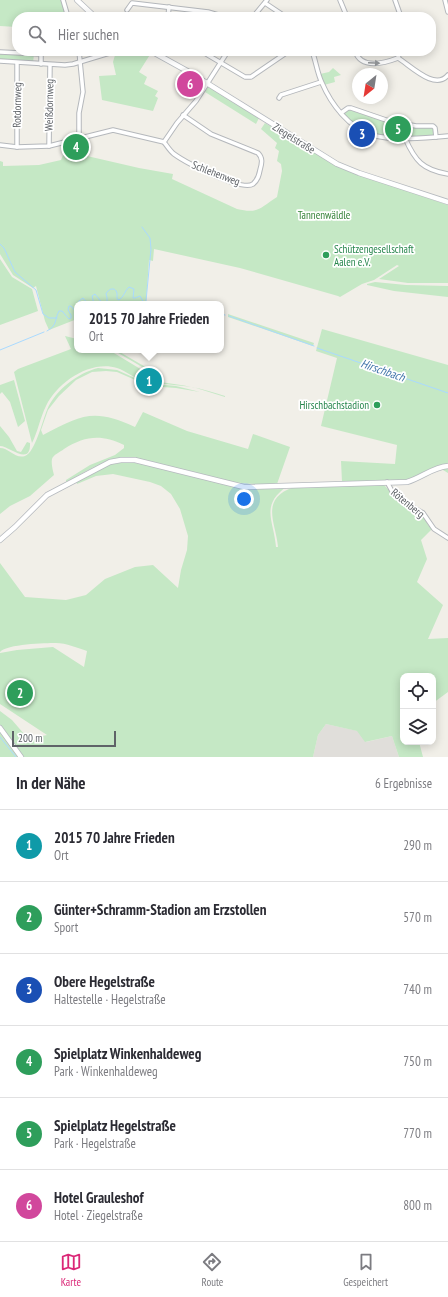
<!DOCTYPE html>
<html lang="de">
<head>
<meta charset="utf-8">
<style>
	:root { --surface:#fff; --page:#f2f2f3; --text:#2b2b33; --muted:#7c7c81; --line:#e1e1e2; --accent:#db2777 }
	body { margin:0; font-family:"PT Sans Narrow",sans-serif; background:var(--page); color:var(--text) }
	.controls { position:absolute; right:12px; bottom:12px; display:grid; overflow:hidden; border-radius:8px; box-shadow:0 2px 10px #0003 }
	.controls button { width:36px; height:36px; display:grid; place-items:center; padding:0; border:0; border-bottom:1px solid var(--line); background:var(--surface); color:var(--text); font:20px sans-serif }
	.compass { position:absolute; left:352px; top:68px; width:36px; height:36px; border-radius:50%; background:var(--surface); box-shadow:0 2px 10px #0003; rotate:210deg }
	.scale { position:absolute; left:12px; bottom:10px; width:104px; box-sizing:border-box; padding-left:4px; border:2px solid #5f6368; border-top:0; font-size:11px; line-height:14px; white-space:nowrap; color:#5f6368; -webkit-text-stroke:3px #fff; paint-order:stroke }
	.you { position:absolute; left:244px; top:499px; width:14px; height:14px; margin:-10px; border:3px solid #fff; border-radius:50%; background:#1a73e8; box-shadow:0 0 0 6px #1a73e833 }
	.badge { display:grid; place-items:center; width:26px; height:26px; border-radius:50%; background:var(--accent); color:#fff; font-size:13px; font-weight:700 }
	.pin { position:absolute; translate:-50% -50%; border:2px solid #fff; box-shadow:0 1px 4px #0006 }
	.popup { position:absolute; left:74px; top:301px; width:150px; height:52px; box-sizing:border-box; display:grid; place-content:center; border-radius:8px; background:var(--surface); filter:drop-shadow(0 1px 3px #0005); font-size:13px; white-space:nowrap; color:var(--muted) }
	.popup b { font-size:15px; color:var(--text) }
	.popup::after { content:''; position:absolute; left:50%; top:100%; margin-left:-8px; border:8px solid transparent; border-top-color:var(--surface) }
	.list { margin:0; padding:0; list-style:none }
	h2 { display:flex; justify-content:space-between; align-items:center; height:52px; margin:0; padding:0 16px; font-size:17px }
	h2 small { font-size:13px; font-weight:400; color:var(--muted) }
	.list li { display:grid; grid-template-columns:26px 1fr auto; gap:12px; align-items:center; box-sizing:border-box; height:72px; padding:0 16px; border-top:1px solid var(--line) }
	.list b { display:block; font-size:15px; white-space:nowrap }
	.list p { margin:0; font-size:13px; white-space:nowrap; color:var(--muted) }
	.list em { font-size:13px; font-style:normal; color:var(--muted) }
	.icon { flex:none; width:22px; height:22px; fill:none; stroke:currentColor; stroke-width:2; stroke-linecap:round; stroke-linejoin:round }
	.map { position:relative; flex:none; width:448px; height:757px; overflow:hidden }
	.search { position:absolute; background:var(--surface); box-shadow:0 2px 10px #0003; left:12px; right:12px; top:12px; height:44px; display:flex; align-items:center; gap:10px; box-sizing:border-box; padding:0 14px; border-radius:16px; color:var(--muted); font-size:15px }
	.sheet { height:484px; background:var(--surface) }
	nav { display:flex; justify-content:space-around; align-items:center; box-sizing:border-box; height:56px; border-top:1px solid var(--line); background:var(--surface); font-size:11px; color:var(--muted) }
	nav a { display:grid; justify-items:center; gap:2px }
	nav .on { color:var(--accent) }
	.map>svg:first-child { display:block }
	.industrial { fill:#e0deda }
	.green { fill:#c5e8c5 }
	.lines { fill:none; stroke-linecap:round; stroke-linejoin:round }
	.stream { stroke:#aadaff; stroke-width:1 }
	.street-casing { stroke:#b5b8bc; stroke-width:5.5 }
	.secondary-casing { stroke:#b6babf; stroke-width:6 }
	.street { stroke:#fff; stroke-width:3.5 }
	.secondary { stroke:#fff; stroke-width:4.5 }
	.oneway { fill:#979a9d }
	.leisure-dot { fill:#2e9e5b; stroke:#fff; stroke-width:1.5 }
	.labels { text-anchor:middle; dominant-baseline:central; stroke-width:3.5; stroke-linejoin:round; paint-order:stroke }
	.street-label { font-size:11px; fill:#5f6368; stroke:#fff }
	.park-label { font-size:11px; fill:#348238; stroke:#fff }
	.leisure-label { font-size:11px; fill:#27864d; stroke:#fff; text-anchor:start }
	.water-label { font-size:12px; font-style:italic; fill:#4174aa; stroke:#fff }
</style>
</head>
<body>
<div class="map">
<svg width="448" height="757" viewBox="0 0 448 757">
	<rect width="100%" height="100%" fill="#f1efe8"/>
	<path class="industrial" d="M 326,724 L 358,731 L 366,742 L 392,736 L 399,757 L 313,757 L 318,735 Z"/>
	<g class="green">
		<path d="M 0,0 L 62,0 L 67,17 L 17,17 L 17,27 L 0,26 Z"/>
		<path d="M 124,51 L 148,51 L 151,53 L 139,72 L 147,77 L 144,84 L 158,91 L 155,96 L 158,98 L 153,111 L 102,100 L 99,76 L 116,75 L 113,62 L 115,55 Z"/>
		<path d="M 0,53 L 34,54 L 33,63 L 0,60 Z"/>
		<path d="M 333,68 L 341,75 L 334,77 L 335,82 L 324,85 L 320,74 L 329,72 Z"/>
		<path d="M 208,86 L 259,118 L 256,124 L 205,92 Z"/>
		<path d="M 348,108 L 389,121 L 433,126 L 436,137 L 382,137 L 360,130 L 341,113 Z"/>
		<path d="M 265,123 L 339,167 L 448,205 L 448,283 L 408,283 L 379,279 L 399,266 L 397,265 L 374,280 L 362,284 L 340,297 L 338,296 L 240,268 L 154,249 L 153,261 L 149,260 L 146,304 L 77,304 L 77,319 L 49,330 L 45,321 L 36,286 L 33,288 L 13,275 L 0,254 L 0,161 L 3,162 L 3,166 L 39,165 L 61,160 L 64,153 L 83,155 L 78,150 L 69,151 L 67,144 L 85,140 L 85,149 L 87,156 L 139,168 L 173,174 L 172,179 L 237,209 C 258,214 260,208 277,197 L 282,171 L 281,164 L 277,161 L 279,151 L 275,148 L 277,143 L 261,129 Z"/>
		<path d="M 0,259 L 12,277 L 32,289 L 38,311 L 0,325 Z"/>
		<path d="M 375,282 L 406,285 L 448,286 L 448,297 L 394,291 L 367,285 L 367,284 Z"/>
		<path d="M 228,314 L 314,343 L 313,346 L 228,317 Z"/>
		<path d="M 322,329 L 448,365 L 448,473 L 443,470 L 435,469 L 408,480 L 342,482 L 341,461 L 395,464 L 397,445 L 321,426 L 337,358 L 316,351 Z"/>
		<path d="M 65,336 L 77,339 L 77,350 L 109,350 L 147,373 L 150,377 L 151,381 C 141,384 127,371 117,368 C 90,360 58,382 46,406 C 40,418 38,431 32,443 L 14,372 L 18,369 L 71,349 Z"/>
		<path d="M 113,350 L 118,351 L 149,369 L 153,374 L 156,382 C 181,384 201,388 225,396 L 225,397 L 193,387 L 155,383 L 149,371 Z"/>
		<path d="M 98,368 L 117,370 L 146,383 L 176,386 L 200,392 L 176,388 L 149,386 L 117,372 L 106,371 L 92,372 L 76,380 L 59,396 L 48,410 L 41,430 L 43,435 C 81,415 94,408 135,427 L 143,412 L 187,431 L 248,449 L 253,434 L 290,447 L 277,484 C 244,486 213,479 181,470 C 162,465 138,456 119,458 C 105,459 80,475 66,482 L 66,480 L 90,465 L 115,455 L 124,448 L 124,445 C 101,434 85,436 64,449 C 60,452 53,455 52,459 C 51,464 53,471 54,475 L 30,496 L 10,506 L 0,514 L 0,448 C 9,448 15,459 25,456 C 35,453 43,419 47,410 C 55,390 78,373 98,368 Z"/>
		<path d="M 14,380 L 25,421 L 18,427 L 10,402 L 2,392 L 0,394 L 0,385 Z"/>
		<path d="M 0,426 L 9,437 L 17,451 L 21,452 L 27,442 L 30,443 C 31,467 9,446 0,446 Z"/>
		<path d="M 127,462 L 143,464 L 245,486 L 286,487 C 260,506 274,521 276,547 L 278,547 C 276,523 259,499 294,487 L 383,484 L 393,494 L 420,513 L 425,517 L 428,525 L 432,529 L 421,540 L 427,559 L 417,582 L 443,605 L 428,639 L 448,638 L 448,692 L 433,703 L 433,676 L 403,676 L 403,742 L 419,742 L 423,757 L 399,757 L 392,736 L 365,742 L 357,731 L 326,724 L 318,735 L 313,757 L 0,757 L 0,711 L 12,720 L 31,742 L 38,737 L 47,735 L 0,704 L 0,653 L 17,650 L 53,647 L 84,667 L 87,651 C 78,648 66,643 56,643 C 45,643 7,644 0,652 L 0,563 L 25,597 L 66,600 L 86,595 L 105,579 L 135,567 L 153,565 L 178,588 L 181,570 L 187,550 L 188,536 L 180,509 L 171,494 L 161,486 L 150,482 L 113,474 L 96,476 L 77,484 L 76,481 L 111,464 Z"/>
	</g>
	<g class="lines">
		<g class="stream">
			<path d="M 142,227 L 150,238 L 151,249 L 146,301"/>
			<path d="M 0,244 L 4,248 L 15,272 L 36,290 L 43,314 L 49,318 L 57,318"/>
			<path d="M 78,304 L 79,301 L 83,298 L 88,304"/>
			<path d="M 94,304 L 92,296 L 95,294 L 103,304"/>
			<path d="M 107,304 L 107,297 L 106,294 C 108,289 115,286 117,293 C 117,295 117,297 117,299 L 119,300 C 124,297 125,290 129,287 L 134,289 L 133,298 L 135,298 L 140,296 L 144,303 L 146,304"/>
			<path d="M 221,314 L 225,315"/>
			<path d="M 229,316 L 314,346"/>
			<path d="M 47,331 C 58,325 54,320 59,311 L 62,311 L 69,319 L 71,318 L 71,315 L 68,310 L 69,306 L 71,306 L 77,313"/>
			<path d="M 317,348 L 448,393"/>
			<path d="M 0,350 L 44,332"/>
			<path d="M 0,737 L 16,757"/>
		</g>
		<defs>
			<g id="street">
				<path d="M 63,0 L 68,17"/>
				<path d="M 340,0 L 347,17"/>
				<path d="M 395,0 L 401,17"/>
				<path d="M 445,0 L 448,12"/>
				<path d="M 265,3 L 286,17"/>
				<path d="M 127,10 L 132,3 L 208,12 L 225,17"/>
				<path d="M 168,17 L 169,7"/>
				<path d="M 253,17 L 267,0"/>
				<path d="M 79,51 L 83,92 L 79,113 L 79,139"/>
				<path d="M 201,51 L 245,77 L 251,77 L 289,51"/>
				<path d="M 312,51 C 316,61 317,73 322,83 C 331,104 349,128 372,135 C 392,141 426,138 448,136"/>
				<path d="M 355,51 C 361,70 385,63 398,58"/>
				<path d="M 0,52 L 41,54 L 41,64"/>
				<path d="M 398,58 C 411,66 435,91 448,75"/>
				<path d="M 398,58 L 400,51"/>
				<path d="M 0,61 L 65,65 L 73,64 L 116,51"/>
				<path d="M 279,98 L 281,95 L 321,82"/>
				<path d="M 341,113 L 348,108 L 351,108 L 389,121 L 416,126 L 433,126 L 435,128 L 436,137"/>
				<path d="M 405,138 C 415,161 423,170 448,174"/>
				<path d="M 164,142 C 167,146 170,151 174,154 C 185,162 242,192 253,184 C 258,180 259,175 260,170 C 262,163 263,158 258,153 L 211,134 L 183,115"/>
				<path d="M 0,145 L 17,147 L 49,146 L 113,130 L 164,142 L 177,123 L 196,101 L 228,51"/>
				<path d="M 49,146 L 50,65"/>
				<path d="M 17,147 L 17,63"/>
				<path d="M 387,482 L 393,493 L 405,503 L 423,513 L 434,529 L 448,538"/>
			</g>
			<g id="secondary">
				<path d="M 77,0 L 95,17"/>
				<path d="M 151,51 L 189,72 L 337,164 L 359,173 L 448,202"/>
				<path d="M 0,540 L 15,527 L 47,495 L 110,462 L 121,460 L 135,460 L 244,487 L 407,482 C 421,478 433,467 448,466"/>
				<path d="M 0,728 L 21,757"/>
			</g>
		</defs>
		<use href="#street" class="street-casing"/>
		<use href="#secondary" class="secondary-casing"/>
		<use href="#street" class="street"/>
		<use href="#secondary" class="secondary"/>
	</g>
	<defs><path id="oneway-solid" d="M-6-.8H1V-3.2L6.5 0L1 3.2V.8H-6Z"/></defs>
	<use class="oneway" href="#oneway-solid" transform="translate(374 63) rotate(3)"/>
	<g class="leisure-dot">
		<circle cx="326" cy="255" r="4"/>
		<circle cx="377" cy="405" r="4"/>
	</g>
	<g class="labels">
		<g class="street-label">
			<text transform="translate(17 105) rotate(-89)">Rotdornweg</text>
			<text transform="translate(49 105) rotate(-89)">Weißdornweg</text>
			<text transform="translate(294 138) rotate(32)">Ziegelstraße</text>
			<text transform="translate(216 173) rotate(21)">Schlehenweg</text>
			<text transform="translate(408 503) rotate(39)">Rötenberg</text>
		</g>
		<g class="park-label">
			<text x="324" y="215">Tannenwäldle</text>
		</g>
		<g class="leisure-label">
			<text x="334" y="249">Schützengesellschaft<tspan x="334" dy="13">Aalen e.V.</tspan></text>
			<text x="369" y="405" text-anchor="end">Hirschbachstadion</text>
		</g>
		<g class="water-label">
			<text transform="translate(383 370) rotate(19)">Hirschbach</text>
		</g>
	</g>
</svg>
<div class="controls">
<button><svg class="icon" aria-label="locate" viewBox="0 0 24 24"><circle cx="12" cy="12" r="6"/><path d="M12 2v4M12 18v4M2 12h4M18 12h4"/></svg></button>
<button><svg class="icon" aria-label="layers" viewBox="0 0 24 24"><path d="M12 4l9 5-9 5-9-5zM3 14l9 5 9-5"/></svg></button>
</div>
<svg class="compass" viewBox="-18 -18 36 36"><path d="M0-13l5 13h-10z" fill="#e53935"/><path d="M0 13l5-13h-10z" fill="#7c7c81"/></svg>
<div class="scale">200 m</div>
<div class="you"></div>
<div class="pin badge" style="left:149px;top:381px;background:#0f9aa8">1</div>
<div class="popup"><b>2015 70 Jahre Frieden</b>Ort</div>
<div class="pin badge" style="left:20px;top:693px;background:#2e9e5b">2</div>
<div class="pin badge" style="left:362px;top:134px;background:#1a4fb4">3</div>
<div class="pin badge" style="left:76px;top:147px;background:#2e9e5b">4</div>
<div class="pin badge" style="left:398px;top:129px;background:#2e9e5b">5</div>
<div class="pin badge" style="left:190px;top:84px;background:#d1479c">6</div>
<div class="search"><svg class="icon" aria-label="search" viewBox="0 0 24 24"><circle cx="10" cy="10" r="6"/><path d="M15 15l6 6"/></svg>Hier suchen</div>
</div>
<section class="sheet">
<h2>In der Nähe<small>6 Ergebnisse</small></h2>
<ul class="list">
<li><span class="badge" style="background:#0f9aa8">1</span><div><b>2015 70 Jahre Frieden</b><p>Ort</p></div><em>290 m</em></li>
<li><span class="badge" style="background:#2e9e5b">2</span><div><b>Günter+Schramm-Stadion am Erzstollen</b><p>Sport</p></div><em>570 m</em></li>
<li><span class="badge" style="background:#1a4fb4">3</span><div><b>Obere Hegelstraße</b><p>Haltestelle · Hegelstraße</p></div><em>740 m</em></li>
<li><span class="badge" style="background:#2e9e5b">4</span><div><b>Spielplatz Winkenhaldeweg</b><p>Park · Winkenhaldeweg</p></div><em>750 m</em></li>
<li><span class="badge" style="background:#2e9e5b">5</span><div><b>Spielplatz Hegelstraße</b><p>Park · Hegelstraße</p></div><em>770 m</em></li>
<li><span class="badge" style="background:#d1479c">6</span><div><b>Hotel Grauleshof</b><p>Hotel · Ziegelstraße</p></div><em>800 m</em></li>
</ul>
</section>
<nav>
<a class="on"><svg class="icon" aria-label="map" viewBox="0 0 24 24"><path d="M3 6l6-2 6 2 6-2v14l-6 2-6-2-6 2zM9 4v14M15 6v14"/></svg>Karte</a>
<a><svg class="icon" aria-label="directions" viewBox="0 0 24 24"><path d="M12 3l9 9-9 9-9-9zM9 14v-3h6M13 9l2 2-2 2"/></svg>Route</a>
<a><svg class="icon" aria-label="saved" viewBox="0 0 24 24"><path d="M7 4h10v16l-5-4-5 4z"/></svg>Gespeichert</a>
</nav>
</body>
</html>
